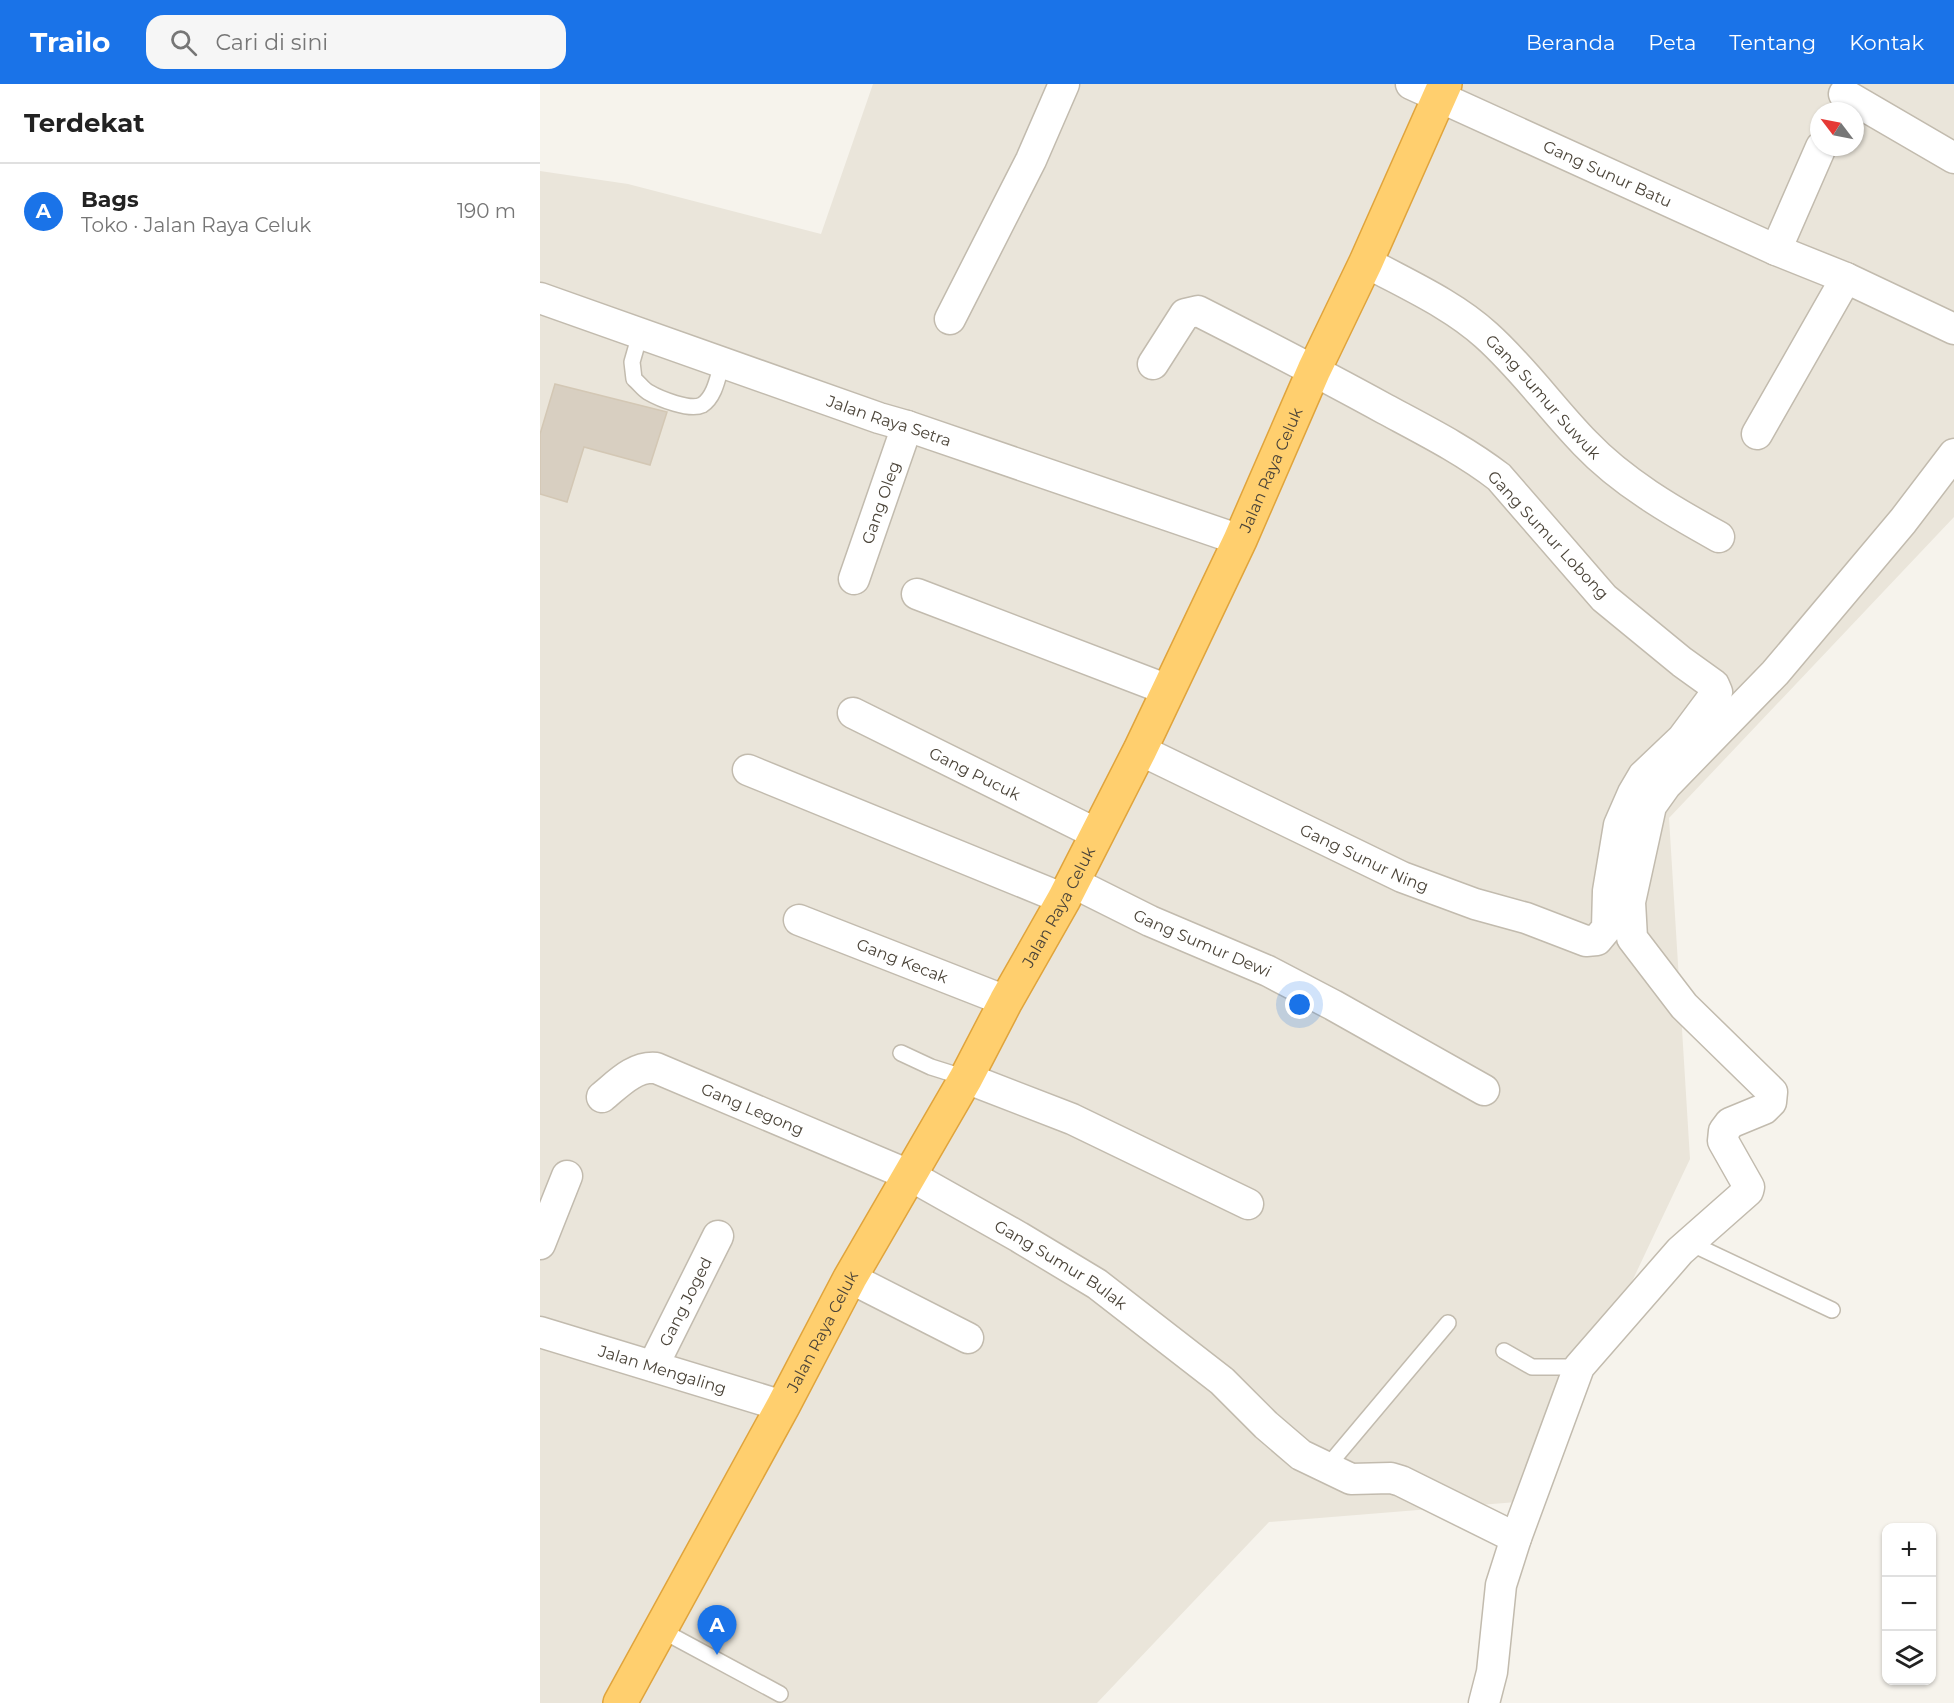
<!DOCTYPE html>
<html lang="id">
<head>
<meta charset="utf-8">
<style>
	:root { --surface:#fff; --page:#f6f6f6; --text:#222; --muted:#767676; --line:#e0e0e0; --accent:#1a73e8 }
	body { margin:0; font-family:Montserrat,sans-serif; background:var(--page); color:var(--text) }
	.controls { position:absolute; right:18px; bottom:18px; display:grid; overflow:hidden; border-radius:12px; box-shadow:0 2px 4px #0004 }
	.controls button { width:54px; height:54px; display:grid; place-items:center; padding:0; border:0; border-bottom:2px solid var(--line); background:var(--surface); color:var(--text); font:30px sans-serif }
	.compass { position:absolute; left:1270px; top:18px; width:54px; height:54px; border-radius:50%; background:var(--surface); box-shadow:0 2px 4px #0004; rotate:302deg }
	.you { position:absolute; left:760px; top:921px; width:21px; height:21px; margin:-15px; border:4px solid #fff; border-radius:50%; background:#1a73e8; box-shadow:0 0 0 9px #1a73e833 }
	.badge { display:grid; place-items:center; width:39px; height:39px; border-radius:50%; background:var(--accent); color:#fff; font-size:20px; font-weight:700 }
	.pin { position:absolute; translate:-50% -50px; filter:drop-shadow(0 2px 3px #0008) }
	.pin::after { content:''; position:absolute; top:32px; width:21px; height:18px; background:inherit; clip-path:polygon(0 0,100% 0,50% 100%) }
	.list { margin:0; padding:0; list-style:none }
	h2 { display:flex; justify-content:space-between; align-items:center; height:78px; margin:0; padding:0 24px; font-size:26px }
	h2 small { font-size:20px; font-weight:400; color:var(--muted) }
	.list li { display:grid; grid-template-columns:39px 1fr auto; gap:18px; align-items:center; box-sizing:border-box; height:96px; padding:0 24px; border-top:2px solid var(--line) }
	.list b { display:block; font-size:22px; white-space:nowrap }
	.list p { margin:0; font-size:20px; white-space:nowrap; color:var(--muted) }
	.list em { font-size:20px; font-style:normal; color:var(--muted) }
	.icon { flex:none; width:33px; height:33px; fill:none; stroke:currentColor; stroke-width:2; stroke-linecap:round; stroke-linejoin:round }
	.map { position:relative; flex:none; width:1414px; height:1619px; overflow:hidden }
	header { display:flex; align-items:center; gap:36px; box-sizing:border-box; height:84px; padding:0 30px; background:var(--accent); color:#fff }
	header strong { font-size:28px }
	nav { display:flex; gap:33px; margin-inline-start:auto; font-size:21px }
	.search { width:420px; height:54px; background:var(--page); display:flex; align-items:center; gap:15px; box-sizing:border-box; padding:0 21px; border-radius:18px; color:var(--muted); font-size:22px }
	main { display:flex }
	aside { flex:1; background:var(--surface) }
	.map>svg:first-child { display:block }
	.residential { fill:#eae5da; fill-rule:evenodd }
	.building { fill:#d8cfc1; stroke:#d3c7b4; stroke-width:1.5 }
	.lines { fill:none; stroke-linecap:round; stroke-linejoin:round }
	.lane-casing { stroke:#c2bbae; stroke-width:18 }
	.street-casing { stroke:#c2bbae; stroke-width:33 }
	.highway-casing { stroke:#e0a43c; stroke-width:36 }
	.lane { stroke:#fff; stroke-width:15 }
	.street { stroke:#fff; stroke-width:30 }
	.highway { stroke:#ffcf6e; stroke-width:33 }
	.labels { text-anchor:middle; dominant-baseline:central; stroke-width:4.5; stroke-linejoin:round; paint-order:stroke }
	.street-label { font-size:16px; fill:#4b4439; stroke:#fff }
</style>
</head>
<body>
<header>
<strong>Trailo</strong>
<div class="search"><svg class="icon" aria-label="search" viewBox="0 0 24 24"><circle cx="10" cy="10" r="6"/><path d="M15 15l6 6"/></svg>Cari di sini</div>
<nav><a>Beranda</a><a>Peta</a><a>Tentang</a><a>Kontak</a></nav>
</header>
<main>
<aside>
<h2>Terdekat<small></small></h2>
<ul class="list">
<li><span class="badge">A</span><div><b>Bags</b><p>Toko · Jalan Raya Celuk</p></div><em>190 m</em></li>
</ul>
</aside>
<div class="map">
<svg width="1414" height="1619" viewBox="0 0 1414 1619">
	<rect width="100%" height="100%" fill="#f6f3ec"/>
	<path class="residential" d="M 333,0 L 1414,0 L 1414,433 L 1129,734 L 1150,1075 L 988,1417 L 729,1438 L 557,1619 L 0,1619 L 0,87 L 88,100 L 281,150 ZM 1279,27 L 1315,27 L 1315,63 L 1279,63 Z"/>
	<path class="building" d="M 15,300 L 127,328 L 110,381 L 44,363 L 27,418 L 0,410 L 0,350 Z"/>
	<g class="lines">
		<defs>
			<g id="lane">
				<path d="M 100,250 L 92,278 L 94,295 C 99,299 103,305 108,308 C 120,315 150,327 162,321 C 175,313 178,292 182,279"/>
				<path d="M 361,969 L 391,983 L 426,994"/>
				<path d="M 1150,1159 L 1292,1226"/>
				<path d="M 964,1267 L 992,1283 L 1039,1283"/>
				<path d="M 786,1384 L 908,1239"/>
				<path d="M 121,1546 L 240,1610"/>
			</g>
			<g id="street">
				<path id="s1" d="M 871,0 L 1236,166 L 1306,194 L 1414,245"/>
				<path d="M 1304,10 L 1414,74"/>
				<path d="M 1236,166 L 1281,63"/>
				<path id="s2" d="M 826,178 C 866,200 912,220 946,251 C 983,284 1011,324 1045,359 C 1082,398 1132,427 1179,453"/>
				<path id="s3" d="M 0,214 L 339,334 L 367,342 L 700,456"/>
				<path d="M 410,235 L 491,76 L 524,0"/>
				<path d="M 1217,350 L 1306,194"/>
				<path id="s4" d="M 314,495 L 367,342"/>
				<path d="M 377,510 L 628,606"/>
				<path id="s5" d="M 313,629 L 557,750"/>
				<path id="s6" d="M 600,666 L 862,793 L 935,820 L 986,834 L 1046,857 L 1057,856 L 1067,844 L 1068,807 L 1079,741 L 1093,709 L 1103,692 L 1142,655 L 1177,608 L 1174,601 L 1142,578 L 1064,514 L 959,393 C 924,366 884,346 845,325 C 783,291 721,259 658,227 L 645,230 L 613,280"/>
				<path d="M 208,686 L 524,815"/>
				<path id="s7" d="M 532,798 L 610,837 L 728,887 L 793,921 L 944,1006"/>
				<path id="s8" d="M 259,836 L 466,917"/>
				<path d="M 426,994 L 532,1035 L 708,1120"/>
				<path id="s9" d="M 62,1013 C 78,1000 94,982 116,984 L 369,1091 L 479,1153 L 557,1200 L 682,1297 L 726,1341 L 761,1371 L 811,1395 L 851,1394 L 861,1397 L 976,1454"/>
				<path d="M 0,1160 L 27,1092"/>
				<path d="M 310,1194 L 428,1254"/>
				<path id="s10" d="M 0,1248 L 243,1322"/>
				<path id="s11" d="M 113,1282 L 178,1152"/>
				<path d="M 944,1619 L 952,1588 L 961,1501 L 976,1454 L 1039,1283 L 1140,1167 L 1208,1107 L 1209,1103 L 1183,1057 L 1184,1047 L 1190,1039 L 1224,1025 L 1231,1018 L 1232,1008 L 1144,922 L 1092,854 L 1090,818 L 1111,722 L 1126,701 L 1235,589 L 1363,437 L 1414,370"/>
			</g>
			<g id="highway">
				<path id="s12" d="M 80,1619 L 243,1322 L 310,1194 L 426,994 L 466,917 L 524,815 L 600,666 L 700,456 L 774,286 L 826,178 L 905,0"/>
			</g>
		</defs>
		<use href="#lane" class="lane-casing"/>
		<use href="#street" class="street-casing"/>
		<use href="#highway" class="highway-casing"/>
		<use href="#lane" class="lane"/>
		<use href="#street" class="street"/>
		<use href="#highway" class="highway"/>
	</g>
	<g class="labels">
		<g class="street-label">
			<text stroke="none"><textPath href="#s1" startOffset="216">Gang Sunur Batu</textPath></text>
			<text stroke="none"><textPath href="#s2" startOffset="225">Gang Sumur Suwuk</textPath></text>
			<text stroke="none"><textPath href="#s3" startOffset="370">Jalan Raya Setra</textPath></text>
			<text stroke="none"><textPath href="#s12" startOffset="1395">Jalan Raya Celuk</textPath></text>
			<text stroke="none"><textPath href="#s4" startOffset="81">Gang Oleg</textPath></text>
			<text transform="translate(1008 451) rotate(47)">Gang Sumur Lobong</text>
			<text stroke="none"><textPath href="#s5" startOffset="136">Gang Pucuk</textPath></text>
			<text stroke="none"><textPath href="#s6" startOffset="249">Gang Sunur Ning</textPath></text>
			<text stroke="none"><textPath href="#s12" startOffset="909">Jalan Raya Celuk</textPath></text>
			<text stroke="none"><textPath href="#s7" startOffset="144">Gang Sumur Dewi</textPath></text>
			<text stroke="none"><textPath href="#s8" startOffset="111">Gang Kecak</textPath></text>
			<text stroke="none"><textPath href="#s9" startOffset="168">Gang Legong</textPath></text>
			<text stroke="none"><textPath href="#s9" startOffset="514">Gang Sumur Bulak</textPath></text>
			<text stroke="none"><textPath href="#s11" startOffset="72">Gang Joged</textPath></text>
			<text stroke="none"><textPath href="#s12" startOffset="423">Jalan Raya Celuk</textPath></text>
			<text stroke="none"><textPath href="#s10" startOffset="128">Jalan Mengaling</textPath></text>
		</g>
	</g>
</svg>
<div class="controls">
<button>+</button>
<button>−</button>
<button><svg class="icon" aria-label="layers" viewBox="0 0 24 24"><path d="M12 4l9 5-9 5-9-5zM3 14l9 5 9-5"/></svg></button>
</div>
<svg class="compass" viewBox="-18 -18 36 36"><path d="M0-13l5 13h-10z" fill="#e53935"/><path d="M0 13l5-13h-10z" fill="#767676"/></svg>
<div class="you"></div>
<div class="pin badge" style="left:177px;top:1571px">A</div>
</div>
</main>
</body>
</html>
